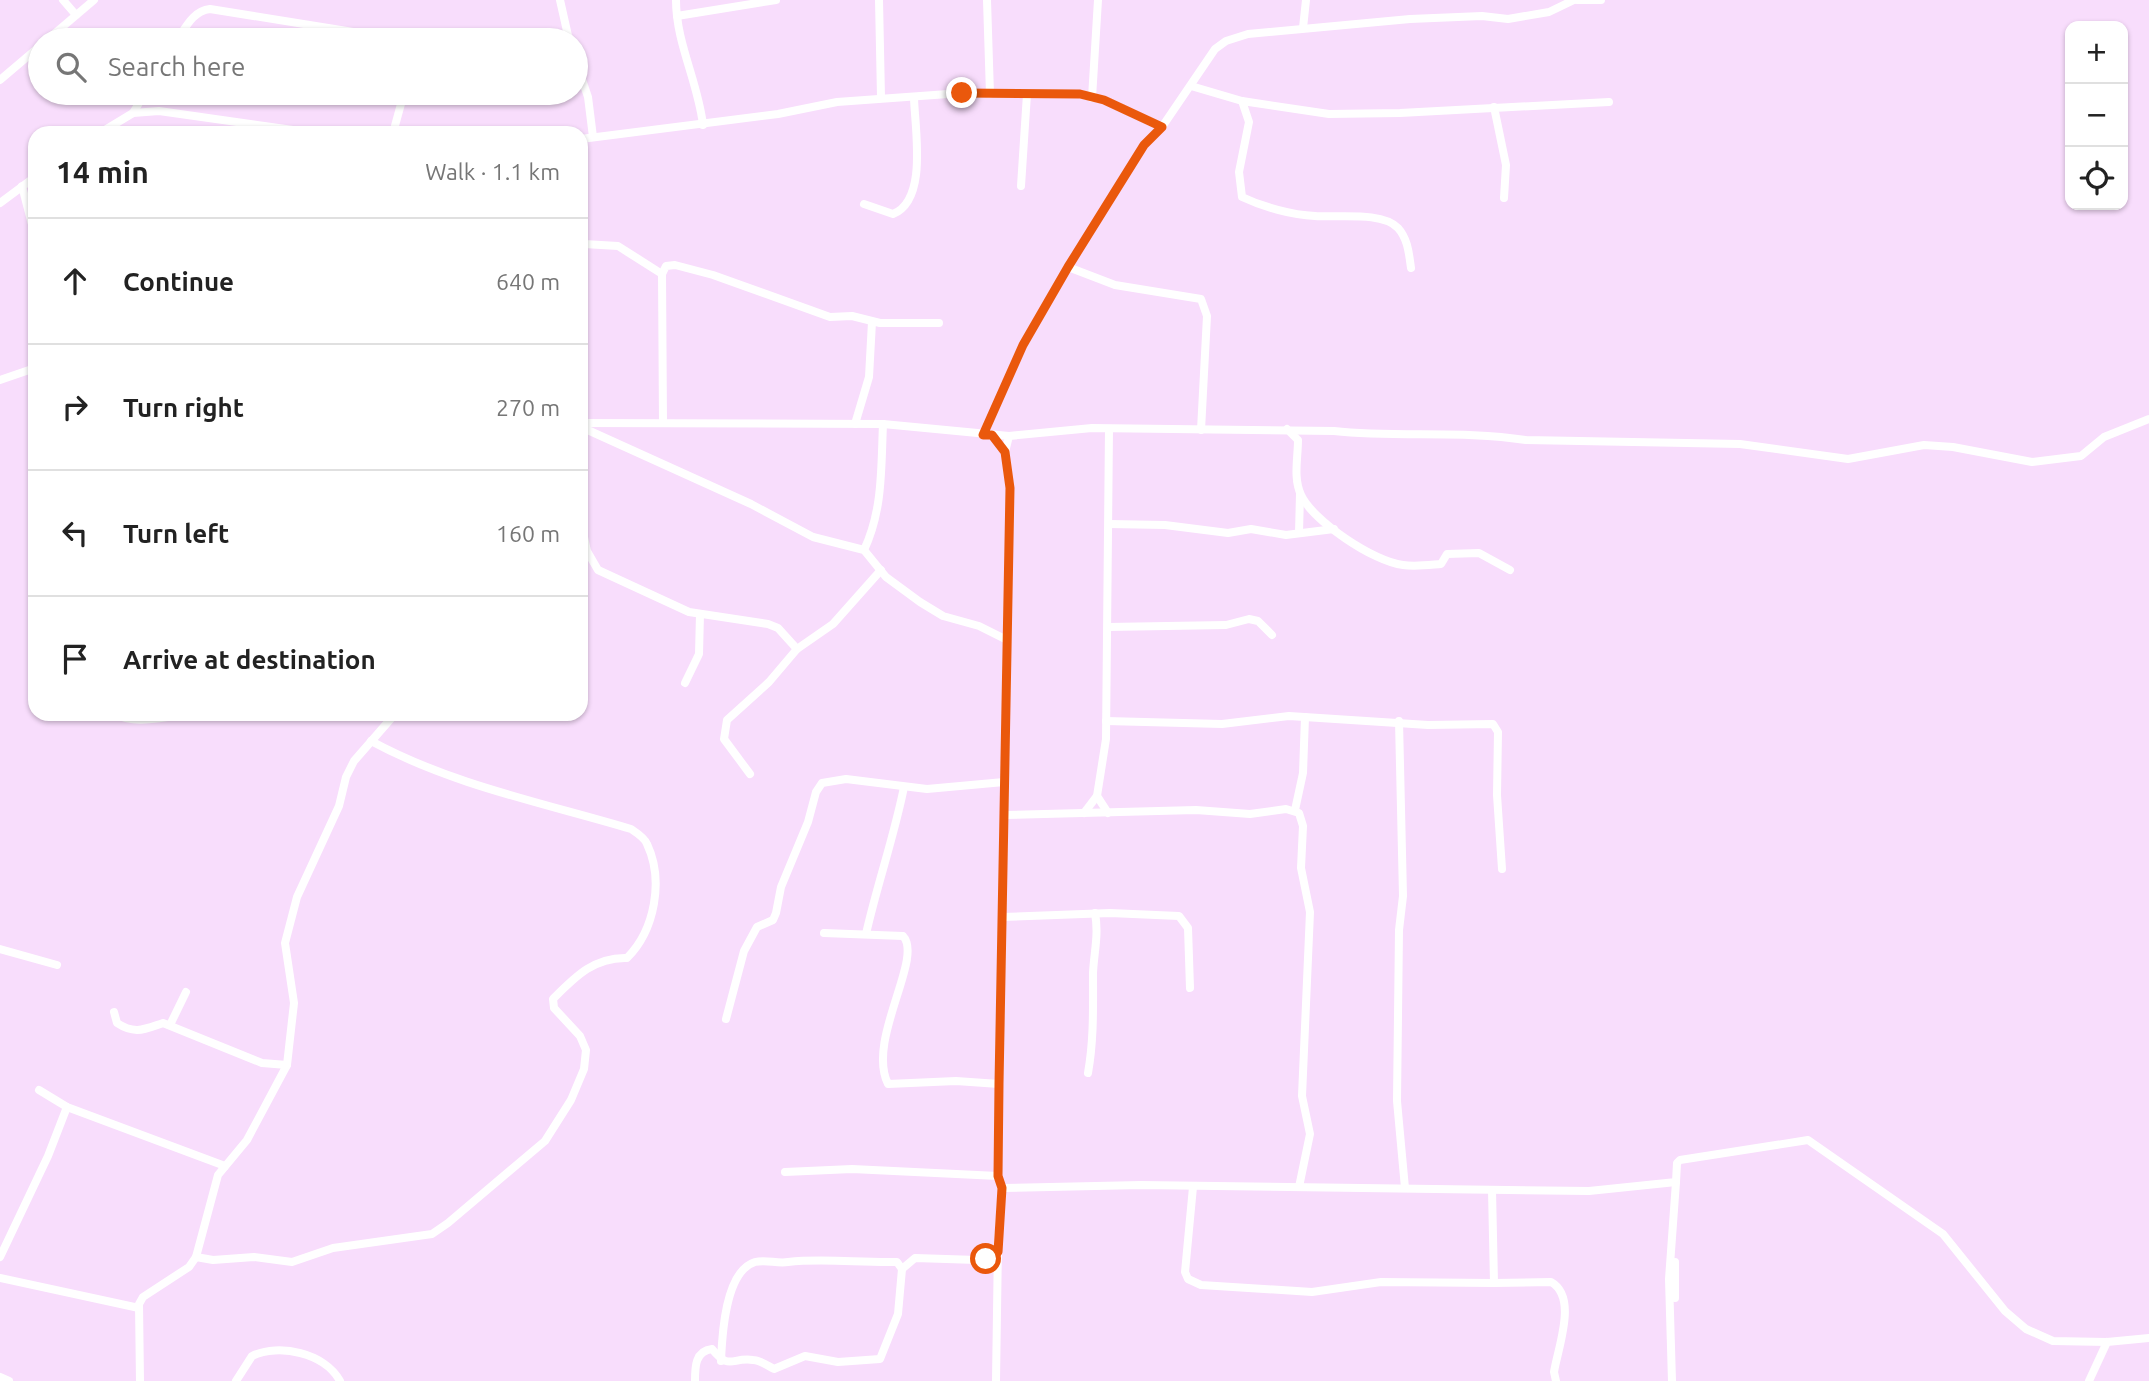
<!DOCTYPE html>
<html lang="en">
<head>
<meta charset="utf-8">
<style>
	:root { --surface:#fff; --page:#f6f6f6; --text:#222; --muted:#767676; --line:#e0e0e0 }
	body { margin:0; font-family:Ubuntu,sans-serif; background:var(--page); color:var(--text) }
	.controls { position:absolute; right:21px; top:21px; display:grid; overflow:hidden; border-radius:14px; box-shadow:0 2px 5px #0004 }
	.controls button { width:63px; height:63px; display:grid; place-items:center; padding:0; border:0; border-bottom:2px solid var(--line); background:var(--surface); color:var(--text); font:35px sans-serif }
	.stop { position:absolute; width:21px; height:21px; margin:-16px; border:5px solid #ea580c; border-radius:50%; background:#fff }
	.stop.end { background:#ea580c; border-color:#fff; box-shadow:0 2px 7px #0008 }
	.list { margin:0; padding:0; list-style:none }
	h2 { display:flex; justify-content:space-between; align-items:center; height:91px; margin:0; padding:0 28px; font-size:30px }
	h2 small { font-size:23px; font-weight:400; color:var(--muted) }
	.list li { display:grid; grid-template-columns:46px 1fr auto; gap:21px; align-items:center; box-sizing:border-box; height:126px; padding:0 28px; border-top:2px solid var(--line) }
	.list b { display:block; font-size:26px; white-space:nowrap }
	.list em { font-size:23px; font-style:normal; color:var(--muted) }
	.icon { flex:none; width:38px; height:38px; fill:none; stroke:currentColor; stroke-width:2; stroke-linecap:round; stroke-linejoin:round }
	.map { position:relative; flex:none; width:2149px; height:1381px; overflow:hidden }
	.search { position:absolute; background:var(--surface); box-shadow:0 2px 5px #0004; left:28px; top:28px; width:560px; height:77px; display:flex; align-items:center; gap:18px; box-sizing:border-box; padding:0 24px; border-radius:38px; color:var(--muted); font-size:26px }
	.panel { position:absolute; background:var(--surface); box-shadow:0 2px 5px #0004; left:28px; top:126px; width:560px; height:595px; border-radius:21px }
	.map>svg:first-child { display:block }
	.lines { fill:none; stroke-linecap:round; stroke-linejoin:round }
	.street { stroke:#fff; stroke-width:8 }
	.route { stroke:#ea580c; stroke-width:9 }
</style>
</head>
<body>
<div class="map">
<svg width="2149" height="1381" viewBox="0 0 2149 1381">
	<rect width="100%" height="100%" fill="#f8ddfc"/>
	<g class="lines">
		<g class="street">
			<path d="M 63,0 L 76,15"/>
			<path d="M 560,0 L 569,40"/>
			<path d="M 676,0 C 676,43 698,82 703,125"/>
			<path d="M 879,0 L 881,97"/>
			<path d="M 987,0 L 990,94"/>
			<path d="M 1577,0 L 1601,0"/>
			<path d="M 677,16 L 776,0"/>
			<path d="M 1303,28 L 1306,0"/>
			<path d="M 47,40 L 94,0"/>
			<path d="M 177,40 C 186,27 193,11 210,9 L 403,40"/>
			<path d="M 576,62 L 588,97 L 593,137"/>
			<path d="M 0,80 L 40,46"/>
			<path d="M 1191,86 L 1242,101 L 1329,114 L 1400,113 L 1609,102"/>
			<path d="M 1092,98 L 1098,0"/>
			<path d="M 1242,101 L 1249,122 L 1239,172 L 1242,197 C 1263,207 1292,215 1315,216 C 1337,218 1382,211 1398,228 C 1408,239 1409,254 1411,268"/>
			<path d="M 1494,107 L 1506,165 L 1504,198"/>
			<path d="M 133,113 L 145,93"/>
			<path d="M 100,133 L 133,113 L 159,111 L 300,131 L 351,133"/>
			<path d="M 393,133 L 404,93"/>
			<path d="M 581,139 L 778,114 L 837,102 L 962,93 L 1080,94 L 1104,100 L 1162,127"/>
			<path d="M 22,186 L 35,236"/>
			<path d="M 1021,186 L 1027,94"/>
			<path d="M 0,203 L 35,177"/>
			<path d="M 864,204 L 893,214 C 928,200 915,130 914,98"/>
			<path d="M 584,244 L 618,246 L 662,274"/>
			<path d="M 1068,267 L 1115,285 L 1201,299 L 1207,316 L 1201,430"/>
			<path d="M 0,380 L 35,368"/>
			<path d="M 581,423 L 883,424 L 1009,436 L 1092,428 L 1334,431 C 1398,438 1462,430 1526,440 L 1740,444 L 1848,459 L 1924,445 L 1953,447 L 2032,462 L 2081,456 L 2104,437 L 2149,419"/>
			<path d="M 663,423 L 662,274 L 666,266 L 675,265 L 713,275 L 830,317 L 852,316 L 880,323 L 939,323"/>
			<path d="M 855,424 L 869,377 L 872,322"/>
			<path d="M 581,427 L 751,504 L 813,537 L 864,550 L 886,577 L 920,602 L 943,616 L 979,626 L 1007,640"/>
			<path d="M 1287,429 L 1298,440 C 1298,458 1293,478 1301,495 C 1313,521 1374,562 1403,565 C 1415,567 1429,565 1441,564 L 1447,554 L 1479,553 L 1510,570"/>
			<path d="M 983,435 L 1023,345 L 1068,267 L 1144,145 L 1162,127 L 1215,49 L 1226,41 L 1248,34 L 1410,19 L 1482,16 L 1508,19 L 1549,12 L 1574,0"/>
			<path d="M 581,523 L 587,551 L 598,570 L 689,612 L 768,624 L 778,628 L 797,649"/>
			<path d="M 1109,524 L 1165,525 L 1228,533 L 1251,529 L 1286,535 L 1334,529"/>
			<path d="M 1299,533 L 1300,494"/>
			<path d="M 864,550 C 883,510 881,468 883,424"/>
			<path d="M 1108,627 L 1226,625 L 1249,619 L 1258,621 L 1272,635"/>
			<path d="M 685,683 L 699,654 L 700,614"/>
			<path d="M 114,714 C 136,725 161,717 185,715 C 205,714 225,720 245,714"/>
			<path d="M 1106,721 L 1222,724 L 1289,716 L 1428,725 L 1493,724 L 1498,732 L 1497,795 L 1502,869"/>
			<path d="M 1399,721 L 1403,896 L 1399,930 L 1397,1101 L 1405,1188"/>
			<path d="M 750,774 L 724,739 L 727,720 L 769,682 L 797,649 L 833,624 L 881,570"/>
			<path d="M 1097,796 L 1108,813"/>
			<path d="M 1295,810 L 1303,773 L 1305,717"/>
			<path d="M 1084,813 L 1097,796 L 1106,739 L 1109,429"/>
			<path d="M 1004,815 L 1196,810 L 1250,814 L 1286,809 L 1299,813 L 1303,826 L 1301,868 L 1310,912 L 1302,1096 L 1310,1134 L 1299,1187"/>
			<path d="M 1002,917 L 1110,913 L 1179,916 L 1188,928 L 1190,988"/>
			<path d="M 824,933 L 903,936 C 924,958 866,1040 888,1084 L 956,1081 L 999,1084"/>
			<path d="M 866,934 C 877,885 894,837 904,787"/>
			<path d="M 0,949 L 57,965"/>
			<path d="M 114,1012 L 117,1023 C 135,1035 145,1029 163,1023 L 262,1063 L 287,1065"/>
			<path d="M 726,1019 L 744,951 L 757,927 L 773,920 L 776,913 L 781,887 L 808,822 L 816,792 L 822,783 L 846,779 L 927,789 L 1004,782"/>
			<path d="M 170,1025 L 186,992"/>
			<path d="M 1088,1073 C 1094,1039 1093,1007 1093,973 C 1094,952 1099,935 1095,913"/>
			<path d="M 39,1090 L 67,1107 L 225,1166"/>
			<path d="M 785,1172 L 852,1169 L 998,1176"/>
			<path d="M 1193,1187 L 1185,1272 L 1188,1279 L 1201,1285 L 1312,1292 L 1381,1282 L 1494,1283 L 1492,1190"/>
			<path d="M 1002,1188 L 1141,1185 L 1589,1191 L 1676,1182 L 1677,1163 L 1680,1160 L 1808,1140 L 1943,1234 L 2005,1311 L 2026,1329 L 2053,1341 L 2107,1342 L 2149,1338"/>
			<path d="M 0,1257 L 48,1156 L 67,1107"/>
			<path d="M 196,1257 L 213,1260 L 254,1257 L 292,1262 L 333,1248 L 432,1234 L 448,1223 L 545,1141 L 571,1100 L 584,1069 L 586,1050 L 580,1036 L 554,1008 L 553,999 C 575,977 594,957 627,958 C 655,930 664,880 647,844 C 645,838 637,833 631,829 C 544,803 452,785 371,741"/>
			<path d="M 0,1278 L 139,1308"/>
			<path d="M 1494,1283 L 1551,1282 C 1578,1297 1558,1347 1554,1372 L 1556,1381"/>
			<path d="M 1675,1298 L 1675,1262"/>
			<path d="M 721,1361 C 722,1336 725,1271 755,1262 C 766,1259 777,1264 788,1262 C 824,1258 860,1263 897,1262 L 902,1269 L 915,1258 L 977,1260 L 997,1252"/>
			<path d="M 0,1377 L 9,1381"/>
			<path d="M 140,1381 L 139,1304 L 143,1297 L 189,1267 L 196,1257 L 218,1175 L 247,1140 L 287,1065 L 294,1003 L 285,943 L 297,897 L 339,806 L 346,777 L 354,761 L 395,714"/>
			<path d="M 236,1381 L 252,1356 C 279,1343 325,1353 340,1381"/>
			<path d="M 695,1381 C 695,1367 695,1351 712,1349 C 730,1371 731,1357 753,1360 C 760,1360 768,1366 774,1369 L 805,1356 L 838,1362 L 880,1359 L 898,1314 L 902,1269"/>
			<path d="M 996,1381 L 998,1244 L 1002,1188 L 998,1176 L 999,1084 L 1010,488 L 1005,452 L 1009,436"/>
			<path d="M 1672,1381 L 1669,1279 L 1676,1182"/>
			<path d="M 2089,1381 L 2107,1342"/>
		</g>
	</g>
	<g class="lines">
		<path class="route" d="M 962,93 L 1080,94 L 1104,100 L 1162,127 L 1144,145 L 1068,267 L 1023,345 L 983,435 L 992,435 L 1005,452 L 1010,488 L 999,1084 L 998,1176 L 1002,1188 L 998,1252 L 986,1259"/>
	</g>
</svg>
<div class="controls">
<button>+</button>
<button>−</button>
<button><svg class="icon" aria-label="locate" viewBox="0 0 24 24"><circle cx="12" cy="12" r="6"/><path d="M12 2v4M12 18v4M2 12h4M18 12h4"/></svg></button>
</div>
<div class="stop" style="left:986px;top:1259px"></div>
<div class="stop end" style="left:962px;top:93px"></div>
<div class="search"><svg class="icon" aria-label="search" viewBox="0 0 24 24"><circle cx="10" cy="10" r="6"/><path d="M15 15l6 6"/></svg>Search here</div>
<section class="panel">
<h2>14 min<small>Walk · 1.1 km</small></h2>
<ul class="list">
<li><svg class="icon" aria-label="ahead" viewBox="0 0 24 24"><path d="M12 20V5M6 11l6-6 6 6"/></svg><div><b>Continue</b></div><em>640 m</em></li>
<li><svg class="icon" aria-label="right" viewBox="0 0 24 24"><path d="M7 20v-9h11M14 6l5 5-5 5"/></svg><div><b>Turn right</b></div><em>270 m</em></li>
<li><svg class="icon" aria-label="left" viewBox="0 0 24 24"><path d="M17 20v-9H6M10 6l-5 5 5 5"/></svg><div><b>Turn left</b></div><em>160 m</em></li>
<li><svg class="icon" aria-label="arrive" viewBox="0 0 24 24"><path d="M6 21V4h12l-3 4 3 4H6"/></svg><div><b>Arrive at destination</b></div></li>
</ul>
</section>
</div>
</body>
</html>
